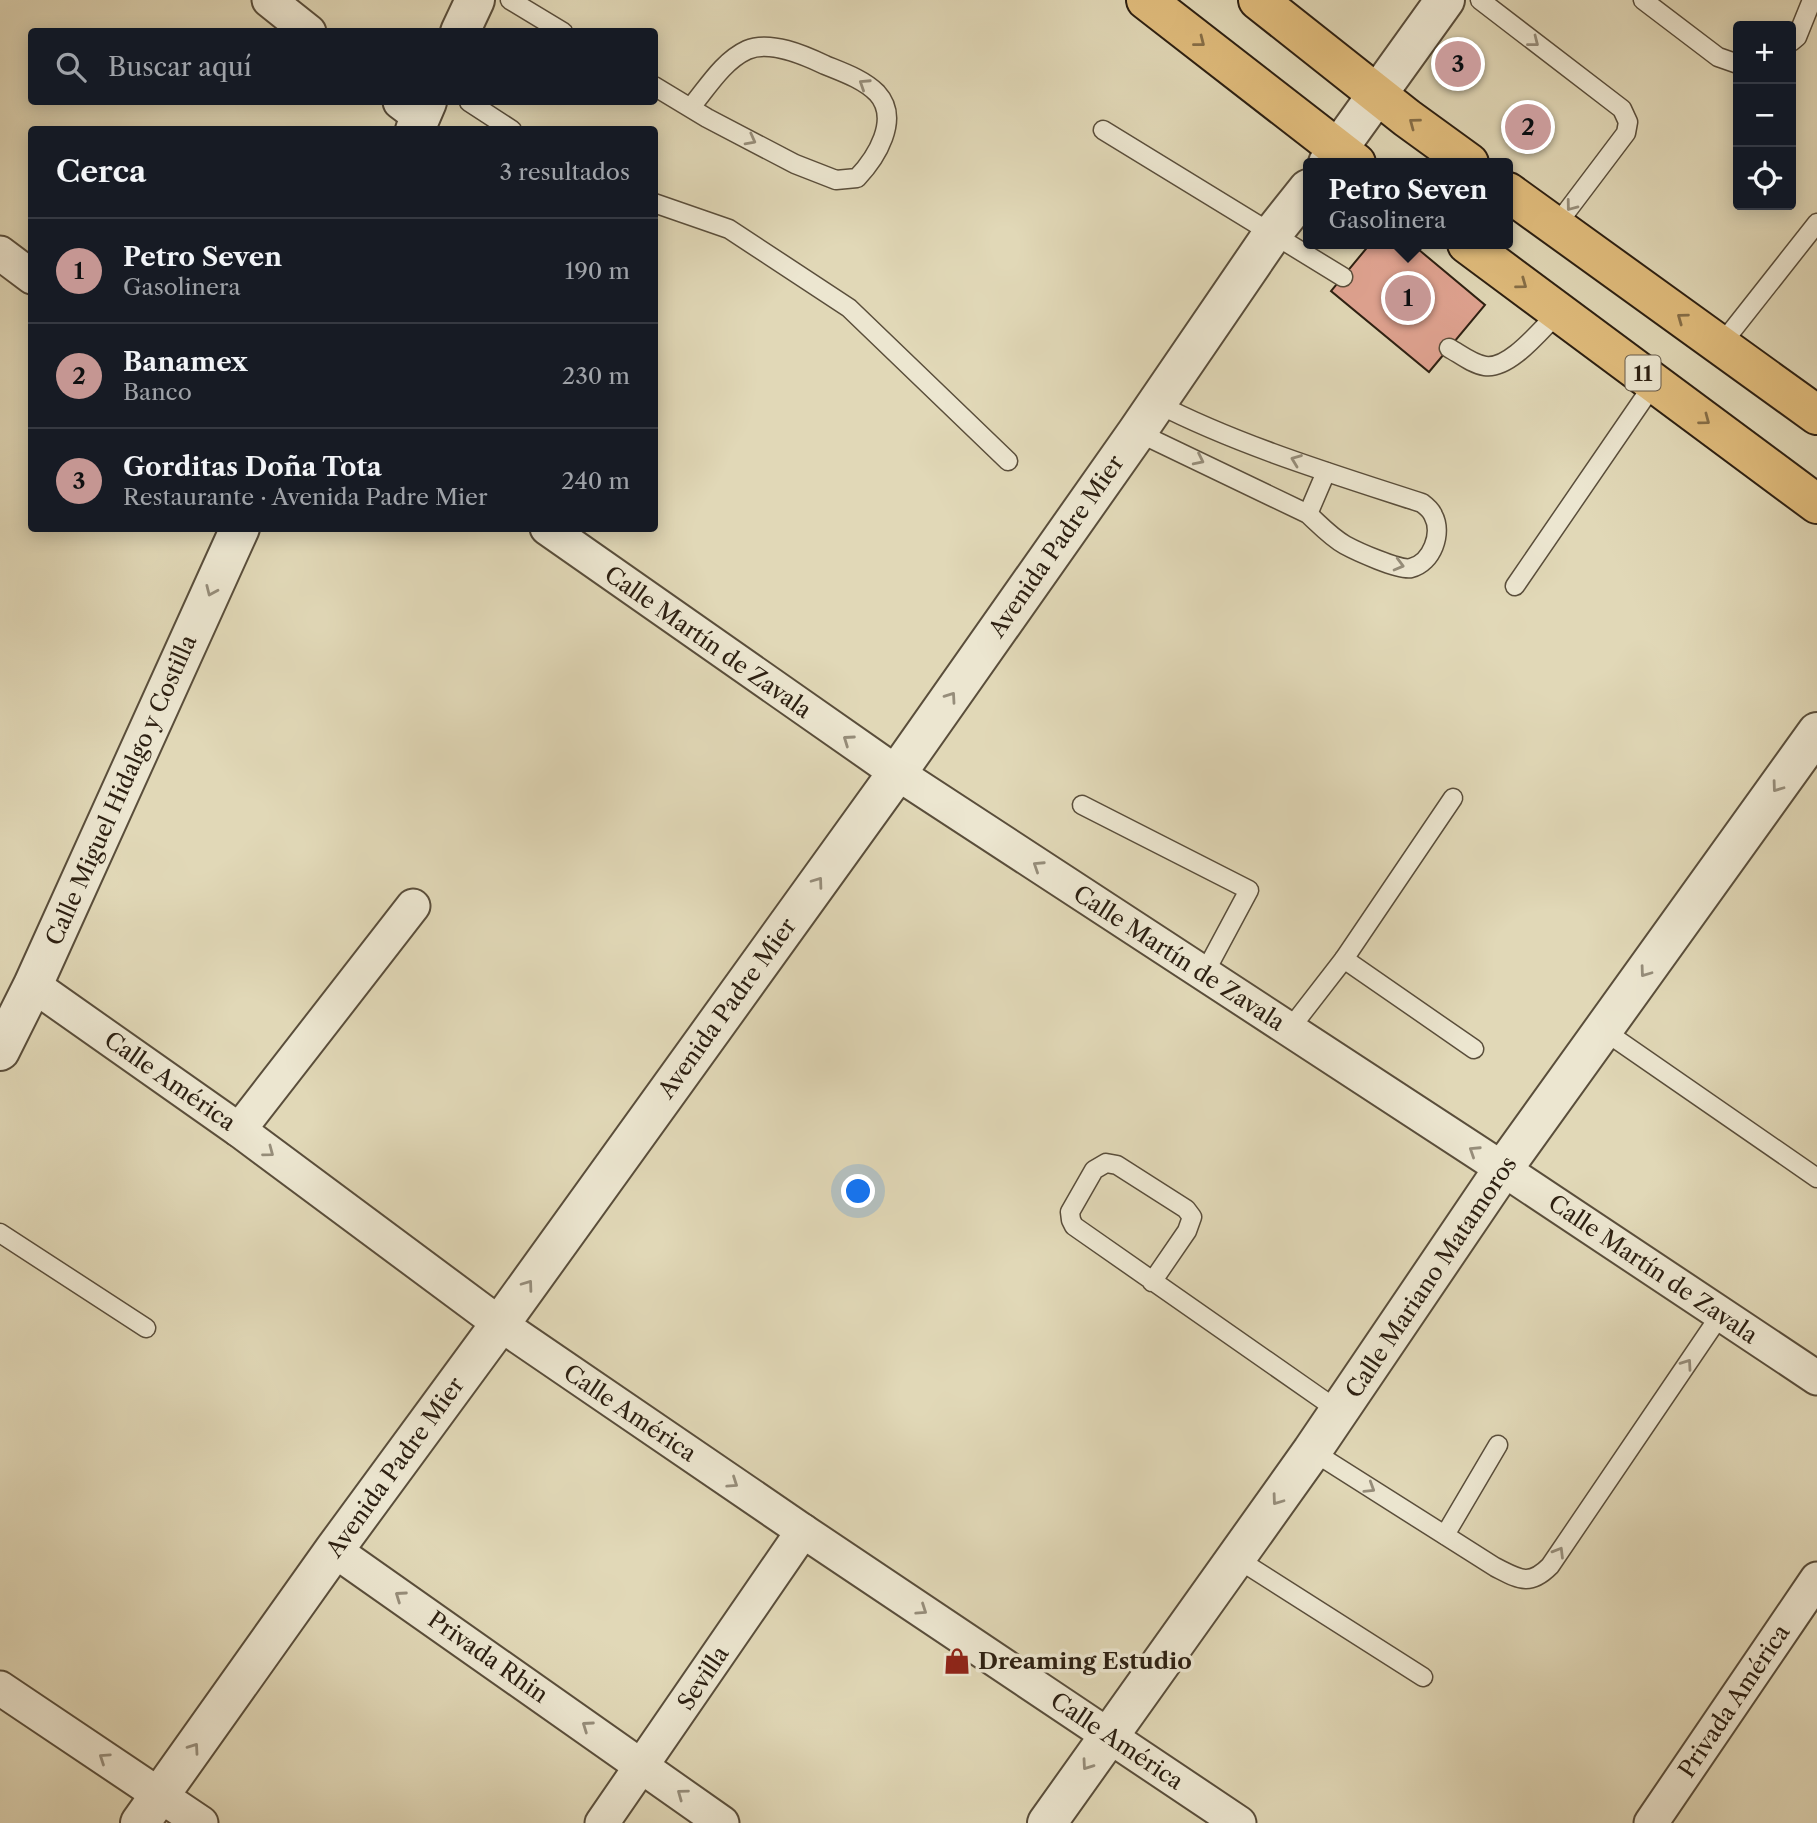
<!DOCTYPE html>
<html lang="es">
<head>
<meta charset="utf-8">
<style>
	:root { --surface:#171b24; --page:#242831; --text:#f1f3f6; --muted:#9ea1a6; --line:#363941; --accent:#c59692 }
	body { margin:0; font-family:"Libre Caslon Text",serif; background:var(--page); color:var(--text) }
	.controls { position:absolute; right:21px; top:21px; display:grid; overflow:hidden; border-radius:7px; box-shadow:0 4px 18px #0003 }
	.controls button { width:63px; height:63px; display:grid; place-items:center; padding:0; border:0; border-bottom:2px solid var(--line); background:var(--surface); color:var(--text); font:35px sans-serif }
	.you { position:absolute; left:859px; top:1192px; width:24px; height:24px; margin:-18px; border:5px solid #fff; border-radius:50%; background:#1a73e8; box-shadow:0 0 0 10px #1a73e833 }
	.badge { display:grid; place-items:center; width:46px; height:46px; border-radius:50%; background:var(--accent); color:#111; font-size:23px; font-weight:700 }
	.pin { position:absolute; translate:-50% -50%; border:4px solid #fff; box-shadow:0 2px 7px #0006 }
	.popup { position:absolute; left:1303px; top:158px; width:210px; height:91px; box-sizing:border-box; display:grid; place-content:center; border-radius:7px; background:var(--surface); filter:drop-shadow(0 2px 5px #0005); font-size:23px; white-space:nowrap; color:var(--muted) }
	.popup b { font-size:26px; color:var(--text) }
	.popup::after { content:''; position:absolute; left:50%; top:100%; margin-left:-14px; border:14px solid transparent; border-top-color:var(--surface) }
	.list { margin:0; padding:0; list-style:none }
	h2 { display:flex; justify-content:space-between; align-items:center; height:91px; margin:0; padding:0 28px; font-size:30px }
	h2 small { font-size:23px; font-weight:400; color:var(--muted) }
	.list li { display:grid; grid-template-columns:46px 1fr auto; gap:21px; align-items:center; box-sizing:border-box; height:105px; padding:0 28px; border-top:2px solid var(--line) }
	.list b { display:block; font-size:26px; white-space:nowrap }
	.list p { margin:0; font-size:23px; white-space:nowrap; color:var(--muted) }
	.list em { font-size:23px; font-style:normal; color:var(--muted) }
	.icon { flex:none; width:38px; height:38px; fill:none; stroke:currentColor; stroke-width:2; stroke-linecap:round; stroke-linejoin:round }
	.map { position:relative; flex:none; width:1817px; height:1823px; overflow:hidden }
	.search { position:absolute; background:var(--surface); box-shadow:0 4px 18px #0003; left:28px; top:28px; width:630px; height:77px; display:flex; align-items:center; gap:18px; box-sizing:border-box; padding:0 24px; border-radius:7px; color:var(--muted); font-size:26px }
	.panel { position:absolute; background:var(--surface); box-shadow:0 4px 18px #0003; left:28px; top:126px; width:630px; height:406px; border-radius:7px }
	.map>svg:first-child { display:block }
	.building { fill:#e0a391; stroke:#2d2012; stroke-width:2 }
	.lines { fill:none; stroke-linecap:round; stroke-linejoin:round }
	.service-casing { stroke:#5a4e3b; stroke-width:21 }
	.minor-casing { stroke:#5a4e3b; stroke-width:37 }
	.tertiary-casing { stroke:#5a4e3b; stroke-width:42 }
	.primary-casing { stroke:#2d2012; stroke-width:42 }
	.service { stroke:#ece6d0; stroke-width:18 }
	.minor { stroke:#ece6d0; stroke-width:33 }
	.tertiary { stroke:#ece6d0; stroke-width:38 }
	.primary { stroke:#e0bc7c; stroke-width:38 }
	.oneway { stroke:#866e47 }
	.oneway2 { stroke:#968d7a }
	.labels { text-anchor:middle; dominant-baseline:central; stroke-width:7; stroke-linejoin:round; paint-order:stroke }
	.shield { fill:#ece6d0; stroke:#665b4b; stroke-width:2 }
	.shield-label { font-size:21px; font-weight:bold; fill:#2d2012 }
	.street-label { font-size:23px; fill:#2d2012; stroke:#ece6d0 }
	.poi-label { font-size:23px; font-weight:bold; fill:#2d2012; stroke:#ece6d0; text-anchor:start }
</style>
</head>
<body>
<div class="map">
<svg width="1817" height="1823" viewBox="0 0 1817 1823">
	<rect width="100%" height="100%" fill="#e1d8b7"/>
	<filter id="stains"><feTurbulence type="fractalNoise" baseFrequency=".00286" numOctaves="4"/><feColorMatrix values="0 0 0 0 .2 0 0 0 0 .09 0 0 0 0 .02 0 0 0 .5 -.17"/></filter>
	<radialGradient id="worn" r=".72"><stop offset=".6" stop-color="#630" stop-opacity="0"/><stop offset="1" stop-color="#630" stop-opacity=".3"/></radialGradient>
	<path class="building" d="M 1370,244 L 1412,244 L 1485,305 L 1429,372 L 1331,291 Z"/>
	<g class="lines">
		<defs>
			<g id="service">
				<path d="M 510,0 L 563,32"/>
				<path d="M 1480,0 L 1622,109 L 1628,122 L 1626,133 L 1555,227"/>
				<path d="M 1643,0 L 1718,57 L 1738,64"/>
				<path d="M 1791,42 L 1797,37 L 1812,0"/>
				<path d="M 654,86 L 707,118 L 795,164 L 836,180 L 857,178 C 876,158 901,119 877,93 C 863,79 842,72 825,65 C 804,55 770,40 747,50 C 723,61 707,88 691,107"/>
				<path d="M 469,102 L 512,130"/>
				<path d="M 1103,130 L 1343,277"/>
				<path d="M 654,203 L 729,229 L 849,308 L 1008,461"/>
				<path d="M 1720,346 L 1817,223"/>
				<path d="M 1449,348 C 1460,354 1472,364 1485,366 C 1510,370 1542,328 1560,311"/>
				<path d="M 1137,432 L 1308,514 C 1320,525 1331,537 1345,545 C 1356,551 1400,571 1411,568 C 1432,563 1443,533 1433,515 C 1431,510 1426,506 1422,503 C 1333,474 1240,446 1156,403"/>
				<path d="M 1308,514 L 1326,472"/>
				<path d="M 1515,586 L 1655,382"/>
				<path d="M 1082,805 L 1249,890 L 1204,974"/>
				<path d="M 1344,959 L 1453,798"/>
				<path d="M 1289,1030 L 1344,959 L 1474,1049"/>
				<path d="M 1603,1030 L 1817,1178"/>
				<path d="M 0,1233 L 146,1328"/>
				<path d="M 1152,1282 L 1187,1231 L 1192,1217 L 1186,1209 L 1117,1165 L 1106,1163 L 1094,1170 L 1070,1212 L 1071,1220 L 1074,1226 L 1339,1411"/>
				<path d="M 1312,1451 L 1495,1567 C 1519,1579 1529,1587 1550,1566 L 1721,1314"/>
				<path d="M 1445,1535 L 1498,1445"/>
				<path d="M 1236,1558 L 1423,1677"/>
			</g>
			<g id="minor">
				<path d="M 269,0 L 309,32"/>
				<path d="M 400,102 L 420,117"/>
				<path d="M 0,253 L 32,277"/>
				<path d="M 547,528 L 897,773 L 1503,1169 L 1817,1378"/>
				<path d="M 33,985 L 239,1130 L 500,1324 L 803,1531 L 1239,1823"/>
				<path d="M 239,1130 L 413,906"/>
				<path d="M 334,1550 L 722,1823"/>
				<path d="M 0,1688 L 201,1823"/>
				<path d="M 602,1823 L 803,1531"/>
				<path d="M 1651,1823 L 1817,1579"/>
			</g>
			<g id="tertiary">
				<path d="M 460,32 L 475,0"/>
				<path d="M 415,130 L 427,102"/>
				<path d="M 1328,163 L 1445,0"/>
				<path d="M 0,1051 L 33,985 L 240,528"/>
				<path d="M 140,1823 L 334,1550 L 500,1324 L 897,773 L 1137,432 L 1273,233 L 1308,189"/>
				<path d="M 1047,1823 L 1312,1451 L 1503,1169 L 1817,732"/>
			</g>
			<g id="primary">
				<path d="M 1146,0 L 1356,163"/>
				<path d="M 1258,0 L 1407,118 L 1469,163"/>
				<path d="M 1508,192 L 1817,415"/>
				<path d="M 1467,244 L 1817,504"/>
			</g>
		</defs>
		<use href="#service" class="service-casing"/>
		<use href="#minor" class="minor-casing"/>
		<use href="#tertiary" class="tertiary-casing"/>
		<use href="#primary" class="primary-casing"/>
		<use href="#service" class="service"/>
		<use href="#minor" class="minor"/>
		<use href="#tertiary" class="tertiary"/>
		<use href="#primary" class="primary"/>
	</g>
	<defs><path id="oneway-chevron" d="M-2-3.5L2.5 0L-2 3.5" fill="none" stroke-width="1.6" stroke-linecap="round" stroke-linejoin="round" transform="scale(1.75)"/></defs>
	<g class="oneway">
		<use href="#oneway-chevron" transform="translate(1200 42) rotate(38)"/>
		<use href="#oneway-chevron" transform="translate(1414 123) rotate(-143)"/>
		<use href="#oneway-chevron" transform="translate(1522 284) rotate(36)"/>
		<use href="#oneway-chevron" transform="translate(1682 318) rotate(-144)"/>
		<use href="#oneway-chevron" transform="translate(1705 420) rotate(37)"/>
	</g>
	<g class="oneway2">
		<use href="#oneway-chevron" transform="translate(1534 42) rotate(38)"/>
		<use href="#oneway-chevron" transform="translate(864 84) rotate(-147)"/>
		<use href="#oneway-chevron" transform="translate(751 140) rotate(28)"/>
		<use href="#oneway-chevron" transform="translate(1571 206) rotate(127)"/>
		<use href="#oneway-chevron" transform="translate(1199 460) rotate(26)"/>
		<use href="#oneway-chevron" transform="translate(1296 460) rotate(-159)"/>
		<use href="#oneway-chevron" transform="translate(1399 565) rotate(15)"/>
		<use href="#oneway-chevron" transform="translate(211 591) rotate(114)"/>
		<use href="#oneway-chevron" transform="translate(951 697) rotate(-55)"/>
		<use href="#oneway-chevron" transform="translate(848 740) rotate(-145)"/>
		<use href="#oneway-chevron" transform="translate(1777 787) rotate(126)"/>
		<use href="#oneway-chevron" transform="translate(1038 866) rotate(-147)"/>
		<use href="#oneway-chevron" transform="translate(818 882) rotate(-54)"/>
		<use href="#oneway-chevron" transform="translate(1645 972) rotate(126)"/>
		<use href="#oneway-chevron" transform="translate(1474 1151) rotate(-147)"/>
		<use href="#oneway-chevron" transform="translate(269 1152) rotate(37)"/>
		<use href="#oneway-chevron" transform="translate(528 1285) rotate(-54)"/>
		<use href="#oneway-chevron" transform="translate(1687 1364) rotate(-55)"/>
		<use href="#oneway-chevron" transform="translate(733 1483) rotate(34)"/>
		<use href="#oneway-chevron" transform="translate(1370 1488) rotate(32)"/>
		<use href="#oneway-chevron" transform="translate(1277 1500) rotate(126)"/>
		<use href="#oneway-chevron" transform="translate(1559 1552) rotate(-59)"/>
		<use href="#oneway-chevron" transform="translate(400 1596) rotate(-145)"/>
		<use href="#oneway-chevron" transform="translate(922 1610) rotate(34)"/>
		<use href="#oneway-chevron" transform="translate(587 1726) rotate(-145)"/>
		<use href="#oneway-chevron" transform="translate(194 1748) rotate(-55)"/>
		<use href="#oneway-chevron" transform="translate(104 1758) rotate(-146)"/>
		<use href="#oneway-chevron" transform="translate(1087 1765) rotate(125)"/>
		<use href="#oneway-chevron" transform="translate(682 1794) rotate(-144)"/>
	</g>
	<defs>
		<symbol id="shop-bare" viewBox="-9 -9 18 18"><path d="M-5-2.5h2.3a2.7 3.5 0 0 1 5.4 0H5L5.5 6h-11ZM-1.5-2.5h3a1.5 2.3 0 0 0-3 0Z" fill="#8f2418" stroke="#ece6d0" stroke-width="2.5" paint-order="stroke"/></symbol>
	</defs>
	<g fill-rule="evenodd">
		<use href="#shop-bare" x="938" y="1642" width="38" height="38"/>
	</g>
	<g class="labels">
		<rect class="shield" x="1625.5" y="355.5" width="35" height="35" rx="5"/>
		<g class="shield-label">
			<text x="1643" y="373">11</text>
		</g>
		<g class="street-label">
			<text transform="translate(1056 546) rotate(-55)">Avenida Padre Mier</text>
			<text transform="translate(708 642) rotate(35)">Calle Martín de Zavala</text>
			<text transform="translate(121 790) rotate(-66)">Calle Miguel Hidalgo y Costilla</text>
			<text transform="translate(1179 958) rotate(33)">Calle Martín de Zavala</text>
			<text transform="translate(727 1008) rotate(-54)">Avenida Padre Mier</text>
			<text transform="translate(170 1081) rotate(35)">Calle América</text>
			<text transform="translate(1653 1269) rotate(34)">Calle Martín de Zavala</text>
			<text transform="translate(1431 1277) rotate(-56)">Calle Mariano Matamoros</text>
			<text transform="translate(630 1413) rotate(34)">Calle América</text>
			<text transform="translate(395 1467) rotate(-54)">Avenida Padre Mier</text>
			<text transform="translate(488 1657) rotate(35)">Privada Rhin</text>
			<text transform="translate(703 1678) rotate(-56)">Sevilla</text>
			<text transform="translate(1734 1701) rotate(-56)">Privada América</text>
			<text transform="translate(1117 1741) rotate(34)">Calle América</text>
		</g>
		<g class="poi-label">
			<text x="978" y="1661">Dreaming Estudio</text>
		</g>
	</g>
	<rect width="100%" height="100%" filter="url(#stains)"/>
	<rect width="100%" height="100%" fill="url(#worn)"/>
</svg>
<div class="controls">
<button>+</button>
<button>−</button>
<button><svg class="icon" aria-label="locate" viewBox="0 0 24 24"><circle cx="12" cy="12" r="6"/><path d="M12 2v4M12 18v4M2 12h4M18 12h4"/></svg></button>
</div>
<div class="you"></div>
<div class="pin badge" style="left:1408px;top:298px">1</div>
<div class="popup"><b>Petro Seven</b>Gasolinera</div>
<div class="pin badge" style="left:1528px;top:127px">2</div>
<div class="pin badge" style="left:1458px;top:64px">3</div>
<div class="search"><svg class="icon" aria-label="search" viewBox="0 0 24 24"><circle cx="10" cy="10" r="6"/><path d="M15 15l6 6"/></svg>Buscar aquí</div>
<section class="panel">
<h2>Cerca<small>3 resultados</small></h2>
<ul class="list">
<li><span class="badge">1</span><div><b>Petro Seven</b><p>Gasolinera</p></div><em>190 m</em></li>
<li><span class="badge">2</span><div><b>Banamex</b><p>Banco</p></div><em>230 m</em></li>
<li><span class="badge">3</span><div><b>Gorditas Doña Tota</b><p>Restaurante · Avenida Padre Mier</p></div><em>240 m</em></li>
</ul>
</section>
</div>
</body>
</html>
